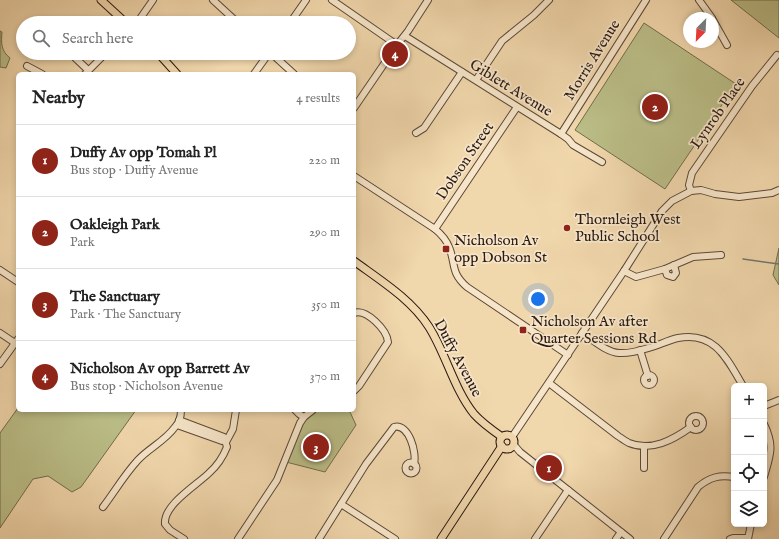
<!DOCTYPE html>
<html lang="en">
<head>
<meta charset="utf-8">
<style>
	:root { --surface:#fff; --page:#f6f6f6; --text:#222; --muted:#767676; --line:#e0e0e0; --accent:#8f2418 }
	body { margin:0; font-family:"IM FELL English",serif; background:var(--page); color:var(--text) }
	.controls { position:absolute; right:12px; bottom:12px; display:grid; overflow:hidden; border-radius:6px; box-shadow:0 2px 6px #0003 }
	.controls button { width:36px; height:36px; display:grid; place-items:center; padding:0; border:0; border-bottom:1px solid var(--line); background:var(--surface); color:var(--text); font:20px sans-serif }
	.compass { position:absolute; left:683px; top:12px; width:36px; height:36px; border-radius:50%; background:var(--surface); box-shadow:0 2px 6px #0003; rotate:204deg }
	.you { position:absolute; left:538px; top:299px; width:14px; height:14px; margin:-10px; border:3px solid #fff; border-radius:50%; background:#1a73e8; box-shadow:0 0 0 6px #1a73e833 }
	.badge { display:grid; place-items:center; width:26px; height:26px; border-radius:50%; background:var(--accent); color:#fff; font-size:13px; font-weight:700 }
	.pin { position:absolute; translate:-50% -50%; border:2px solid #fff; box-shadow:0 1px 4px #0006 }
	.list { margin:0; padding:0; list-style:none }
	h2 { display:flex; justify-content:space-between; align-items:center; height:52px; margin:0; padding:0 16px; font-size:17px }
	h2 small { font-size:13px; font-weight:400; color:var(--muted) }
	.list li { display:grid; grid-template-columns:26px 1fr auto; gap:12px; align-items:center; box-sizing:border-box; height:72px; padding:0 16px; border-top:1px solid var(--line) }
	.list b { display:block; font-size:15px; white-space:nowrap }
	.list p { margin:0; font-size:13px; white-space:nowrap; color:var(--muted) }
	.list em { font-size:13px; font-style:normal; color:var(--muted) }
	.icon { flex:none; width:22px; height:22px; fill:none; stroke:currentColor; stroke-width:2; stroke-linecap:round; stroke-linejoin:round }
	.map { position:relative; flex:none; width:779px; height:539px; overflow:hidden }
	.search { position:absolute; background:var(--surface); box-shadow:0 2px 6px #0003; left:16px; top:16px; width:340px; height:44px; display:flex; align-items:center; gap:10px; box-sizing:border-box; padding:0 14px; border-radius:22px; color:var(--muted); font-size:15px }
	.panel { position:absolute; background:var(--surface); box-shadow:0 2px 6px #0003; left:16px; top:72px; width:340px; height:340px; border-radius:6px }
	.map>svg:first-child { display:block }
	.green { fill:#bbbe88; stroke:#726c4d }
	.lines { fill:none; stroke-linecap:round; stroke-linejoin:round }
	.stream { stroke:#707873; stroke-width:1.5 }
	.minor-casing { stroke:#5c4838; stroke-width:8 }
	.major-casing { stroke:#2a1912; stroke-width:9 }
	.minor { stroke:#f6e5c9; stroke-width:6 }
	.major { stroke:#f1d7ac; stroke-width:7 }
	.poi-dot { fill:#8f2418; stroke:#f6e5c9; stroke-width:1.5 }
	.labels { text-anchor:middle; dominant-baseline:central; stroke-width:3.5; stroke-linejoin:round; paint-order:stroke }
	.street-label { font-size:15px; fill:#2a1912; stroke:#f6e5c9 }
	.poi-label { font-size:15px; fill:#2a1912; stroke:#f6e5c9; text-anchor:start }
</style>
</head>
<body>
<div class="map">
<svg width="779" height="539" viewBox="0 0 779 539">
	<rect width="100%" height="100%" fill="#f1d7ac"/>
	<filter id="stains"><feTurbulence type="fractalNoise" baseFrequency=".005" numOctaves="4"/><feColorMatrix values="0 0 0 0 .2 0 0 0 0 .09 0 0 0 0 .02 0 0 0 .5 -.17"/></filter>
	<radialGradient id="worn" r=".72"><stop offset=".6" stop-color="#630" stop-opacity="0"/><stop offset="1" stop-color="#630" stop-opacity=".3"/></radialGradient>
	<g class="green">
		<path d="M 731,0 L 779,0 L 779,38 Z"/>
		<path d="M 644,23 L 736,84 L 665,189 L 575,130 Z"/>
		<path d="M 0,31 L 2,32 C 1,43 1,51 10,58 L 6,68 L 0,67 Z"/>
		<path d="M 779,248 L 779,285 L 773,275 Z"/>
		<path d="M 18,408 L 18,410 L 136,410 L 81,487 L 72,492 L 48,476 L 33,479 L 0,528 L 0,433 Z"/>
		<path d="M 316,410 L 349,410 L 356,425 L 325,472 L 286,462 L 303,422 Z"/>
	</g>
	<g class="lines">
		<path class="stream" d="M 743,259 L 779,264"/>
		<defs>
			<g id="minor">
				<path d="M 213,0 L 238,23"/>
				<path d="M 332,0 L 397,45"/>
				<path d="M 699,0 L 712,18"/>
				<path d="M 713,20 L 727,45"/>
				<path d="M 137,23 L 153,0"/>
				<path d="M 290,23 L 306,0"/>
				<path d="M 405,36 L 561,134 L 568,139 L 573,145 L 602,162"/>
				<path d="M 70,53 L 88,70"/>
				<path d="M 271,53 L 294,74"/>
				<path d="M 27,66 L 42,74"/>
				<path d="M 85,74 L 106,53"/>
				<path d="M 254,74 L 269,53"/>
				<path d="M 476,80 L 502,41 L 534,15 L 549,0"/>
				<path d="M 354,108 L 397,45 L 408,31 L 428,0"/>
				<path d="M 416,133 L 424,128 L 462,72"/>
				<path d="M 561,134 L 646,0"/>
				<path d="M 354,176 L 435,229 C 441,234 446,239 449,247 C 456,264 450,272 467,287 L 568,355"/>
				<path d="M 691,191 L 689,185 L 692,173 L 752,86 L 777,55"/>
				<path d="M 435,229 L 517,107"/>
				<path d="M 665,269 L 667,275 L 673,277 L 676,273 L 674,265"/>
				<path d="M 0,270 L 18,282"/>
				<path d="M 624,271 L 636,277 L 665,269 L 693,257 L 721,255"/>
				<path d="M 354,313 C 366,308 387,330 388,342 L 359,386 L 354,391"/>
				<path d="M 0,333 L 15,343"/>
				<path d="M 582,333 C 593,340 606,352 619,353 C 630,354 642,350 652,347 C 661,344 669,340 678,338 C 715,331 727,359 743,386"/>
				<path d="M 640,350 L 648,376"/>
				<path d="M 0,364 L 18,339"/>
				<circle cx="649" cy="380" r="5"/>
				<path d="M 549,383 L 618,436 C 621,438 625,441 629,443 C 651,452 673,440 691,427"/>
				<path d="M 764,406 L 779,400"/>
				<path d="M 295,410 L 299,414 L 304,417"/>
				<circle cx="696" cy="423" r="7"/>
				<path d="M 179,420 L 224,437 L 227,447 C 223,457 217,466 209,473 C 197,485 163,505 165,524 L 170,530 L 184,539"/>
				<path d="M 764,424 C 775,447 770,455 764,477"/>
				<path d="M 177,425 L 222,441 L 225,440"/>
				<path d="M 512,437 L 624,271 L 662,211 L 672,201 L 691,191 L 701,190 L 715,194 L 739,197 L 772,193 L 779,190"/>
				<path d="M 226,442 L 233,429 L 236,410"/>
				<path d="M 514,445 L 520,452 L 630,539"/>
				<path d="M 644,446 L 644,468"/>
				<circle cx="411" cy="468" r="5.5"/>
				<path d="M 341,504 L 395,539"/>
				<path d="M 103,507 C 115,491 125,474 138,460 C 149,448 165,441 175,427 C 179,423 181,416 181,410"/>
				<path d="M 238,539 L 277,480 L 300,423 L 304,417 L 313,410"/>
				<path d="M 319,539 L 366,464 L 394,427 C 409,423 417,453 414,464"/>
				<path d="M 535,539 L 568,490"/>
				<path d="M 616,539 L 621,532"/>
				<path d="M 664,539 L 698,487 C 710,477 719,475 734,477"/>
				<path d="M 730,539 L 733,538 L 748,538"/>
				<path d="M 748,539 L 751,524"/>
			</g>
			<g id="major">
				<path d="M 101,0 L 126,23"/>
				<path d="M 158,53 L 177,74"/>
				<path d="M 354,261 C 380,280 411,299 429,327 C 446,354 454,389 474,414 C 482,423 492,430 502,437"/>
				<circle cx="507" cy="442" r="7"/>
				<path d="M 441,539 L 502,446"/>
			</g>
		</defs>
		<use href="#minor" class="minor-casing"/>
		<use href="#major" class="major-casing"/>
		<use href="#minor" class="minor"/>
		<use href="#major" class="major"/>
	</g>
	<g class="poi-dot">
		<circle cx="567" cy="228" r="4"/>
		<rect x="442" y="245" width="8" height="8" rx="2"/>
		<rect x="519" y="326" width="8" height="8" rx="2"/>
	</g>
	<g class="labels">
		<g class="street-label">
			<text transform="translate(592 60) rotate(-58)">Morris Avenue</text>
			<text transform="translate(511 88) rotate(32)">Giblett Avenue</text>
			<text transform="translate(718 113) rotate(-55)">Lynrob Place</text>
			<text transform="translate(465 161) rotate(-56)">Dobson Street</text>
			<text transform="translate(458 358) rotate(62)">Duffy Avenue</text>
		</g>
		<g class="poi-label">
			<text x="575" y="219">Thornleigh West<tspan x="575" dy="17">Public School</tspan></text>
			<text x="454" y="240">Nicholson Av<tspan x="454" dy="17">opp Dobson St</tspan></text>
			<text x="531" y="321">Nicholson Av after<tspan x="531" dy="17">Quarter Sessions Rd</tspan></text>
		</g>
	</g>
	<rect width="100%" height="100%" filter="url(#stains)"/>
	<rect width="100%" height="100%" fill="url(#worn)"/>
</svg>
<div class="controls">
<button>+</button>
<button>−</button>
<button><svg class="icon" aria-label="locate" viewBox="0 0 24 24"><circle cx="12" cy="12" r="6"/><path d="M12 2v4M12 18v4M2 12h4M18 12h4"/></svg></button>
<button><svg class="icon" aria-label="layers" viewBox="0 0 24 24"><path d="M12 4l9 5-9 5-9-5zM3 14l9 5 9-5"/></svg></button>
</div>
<svg class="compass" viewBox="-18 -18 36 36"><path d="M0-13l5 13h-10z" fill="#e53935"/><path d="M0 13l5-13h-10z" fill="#767676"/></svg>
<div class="you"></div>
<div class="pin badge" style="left:549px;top:468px">1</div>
<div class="pin badge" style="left:655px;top:107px">2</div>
<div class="pin badge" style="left:316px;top:447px">3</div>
<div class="pin badge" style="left:395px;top:54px">4</div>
<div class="search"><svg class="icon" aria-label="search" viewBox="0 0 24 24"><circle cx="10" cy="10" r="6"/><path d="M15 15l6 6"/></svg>Search here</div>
<section class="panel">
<h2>Nearby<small>4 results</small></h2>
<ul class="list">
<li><span class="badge">1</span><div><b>Duffy Av opp Tomah Pl</b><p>Bus stop · Duffy Avenue</p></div><em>220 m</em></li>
<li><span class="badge">2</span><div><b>Oakleigh Park</b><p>Park</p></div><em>290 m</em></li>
<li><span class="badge">3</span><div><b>The Sanctuary</b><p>Park · The Sanctuary</p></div><em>350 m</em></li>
<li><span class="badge">4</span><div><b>Nicholson Av opp Barrett Av</b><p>Bus stop · Nicholson Avenue</p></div><em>370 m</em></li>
</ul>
</section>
</div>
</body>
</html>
